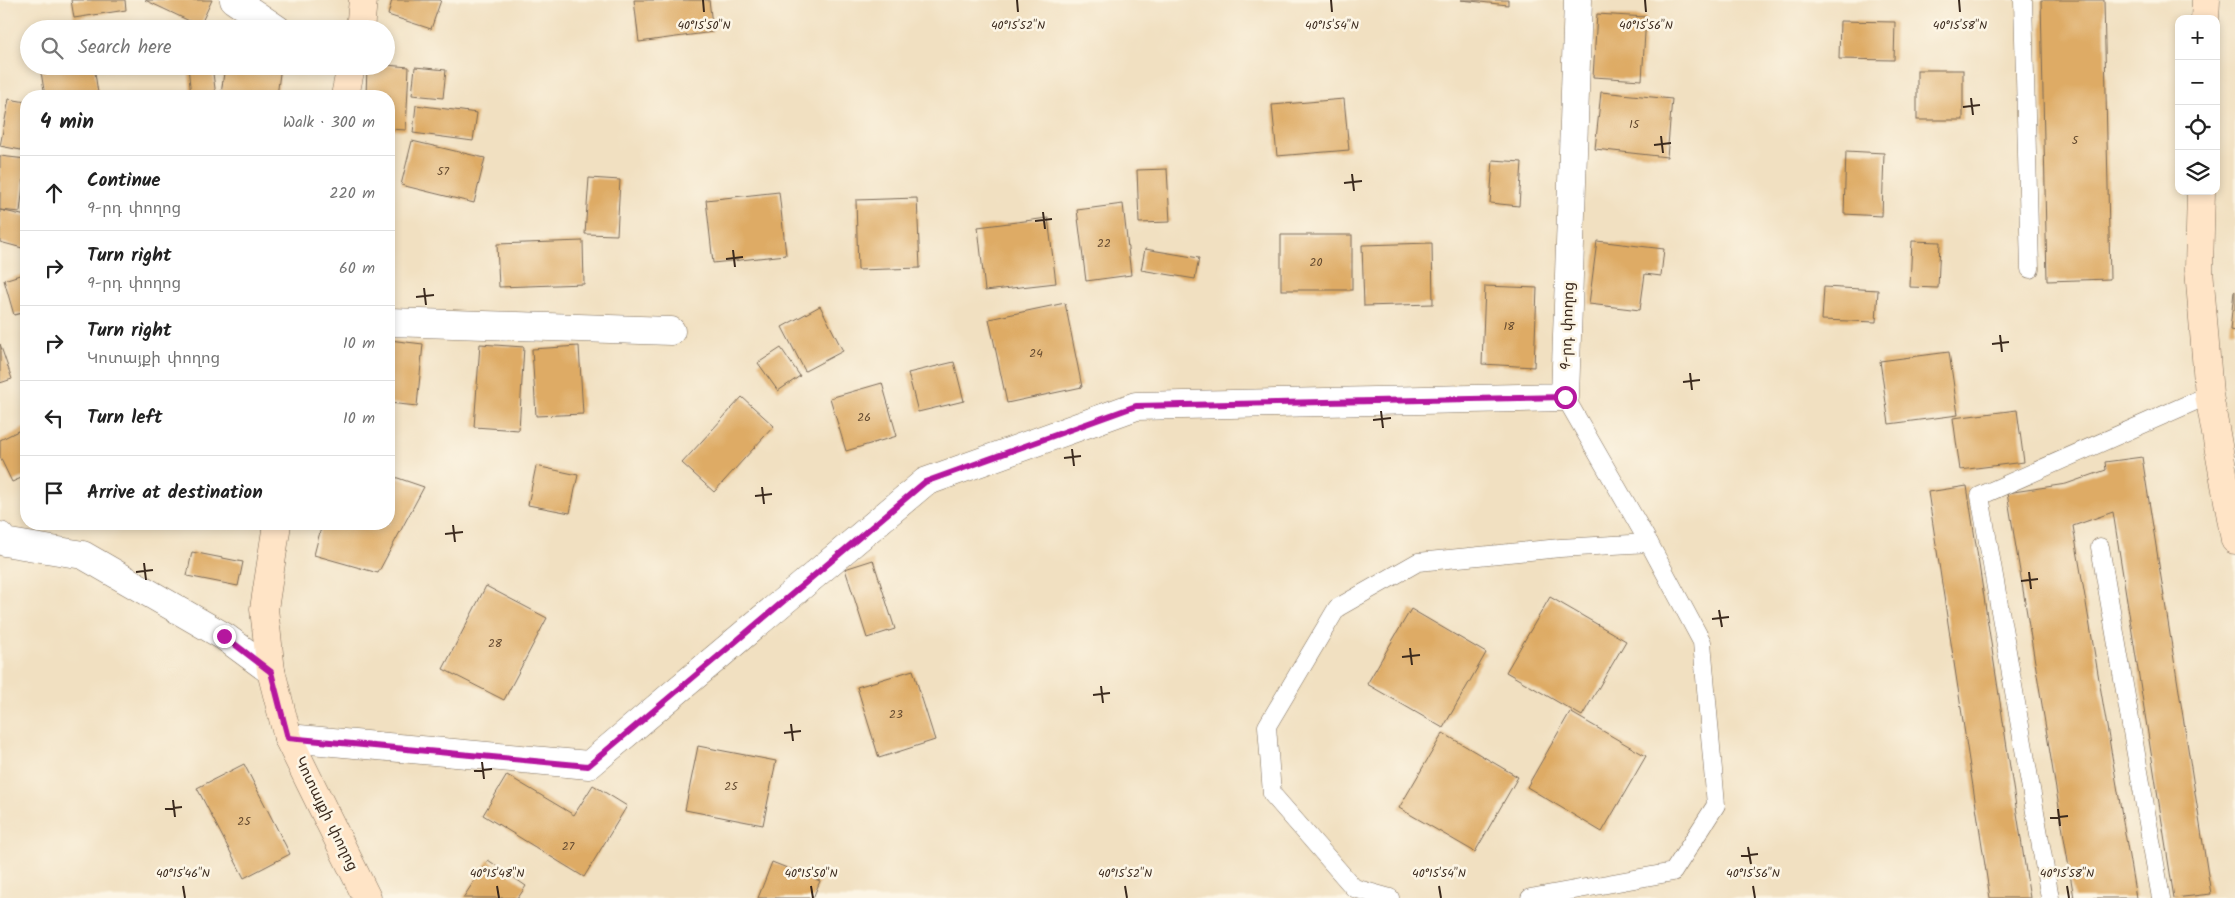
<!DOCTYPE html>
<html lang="en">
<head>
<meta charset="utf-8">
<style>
	:root { --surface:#fff; --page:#f6f6f6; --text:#222; --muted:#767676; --line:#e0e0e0 }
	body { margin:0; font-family:Kalam,"Noto Sans Armenian",sans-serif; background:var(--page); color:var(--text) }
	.controls { position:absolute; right:15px; top:15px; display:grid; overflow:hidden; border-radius:10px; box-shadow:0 2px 8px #0003 }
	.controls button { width:45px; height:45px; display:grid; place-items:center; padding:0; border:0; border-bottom:1px solid var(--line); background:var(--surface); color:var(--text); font:25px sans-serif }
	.stop { position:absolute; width:15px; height:15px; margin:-11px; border:4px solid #b5179e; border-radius:50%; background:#fff }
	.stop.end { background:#b5179e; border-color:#fff; box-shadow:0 1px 5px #0008 }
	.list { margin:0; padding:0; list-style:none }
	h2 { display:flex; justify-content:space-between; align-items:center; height:65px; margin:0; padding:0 20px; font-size:21px }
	h2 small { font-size:16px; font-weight:400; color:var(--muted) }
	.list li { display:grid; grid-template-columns:32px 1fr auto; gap:15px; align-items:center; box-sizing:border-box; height:75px; padding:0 20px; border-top:1px solid var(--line) }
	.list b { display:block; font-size:19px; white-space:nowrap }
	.list p { margin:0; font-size:16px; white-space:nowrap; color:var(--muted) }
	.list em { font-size:16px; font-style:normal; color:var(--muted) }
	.icon { flex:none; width:28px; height:28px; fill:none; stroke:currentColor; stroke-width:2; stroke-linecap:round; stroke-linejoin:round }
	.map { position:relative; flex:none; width:2235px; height:898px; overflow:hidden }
	.search { position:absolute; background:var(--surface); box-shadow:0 2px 8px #0003; left:20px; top:20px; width:375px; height:55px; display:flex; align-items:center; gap:12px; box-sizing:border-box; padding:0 18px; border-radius:28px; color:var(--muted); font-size:19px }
	.panel { position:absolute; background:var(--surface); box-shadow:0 2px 8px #0003; left:20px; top:90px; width:375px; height:440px; border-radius:20px }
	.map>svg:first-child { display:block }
	.building { fill:#deab65 }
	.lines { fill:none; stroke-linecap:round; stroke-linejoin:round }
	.lane-casing { stroke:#7b6a57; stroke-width:19 }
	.street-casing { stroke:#7b6a57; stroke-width:29 }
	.secondary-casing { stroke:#7b6a57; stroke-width:29 }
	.lane { stroke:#fff; stroke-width:18 }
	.street { stroke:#fff; stroke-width:28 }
	.secondary { stroke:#ffe4c6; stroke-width:28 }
	.route { stroke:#b5179e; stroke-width:6 }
	.ticks { fill:none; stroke:#3b2a1e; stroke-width:2 }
	.labels { text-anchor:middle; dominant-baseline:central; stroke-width:5; stroke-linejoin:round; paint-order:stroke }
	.number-label { font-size:12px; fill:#644a30 }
	.street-label { font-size:15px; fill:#3b2a1e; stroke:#fcf5e5 }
	.ticks-label { font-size:12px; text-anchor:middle; fill:#3b2a1e; stroke:#fcf5e5; stroke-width:5; stroke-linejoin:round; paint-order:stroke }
</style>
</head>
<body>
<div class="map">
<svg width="2235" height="898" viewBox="0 0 2235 898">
	<rect width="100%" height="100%" fill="#fcf5e5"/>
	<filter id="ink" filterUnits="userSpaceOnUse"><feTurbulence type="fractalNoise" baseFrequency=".02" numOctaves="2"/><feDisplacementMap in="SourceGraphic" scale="10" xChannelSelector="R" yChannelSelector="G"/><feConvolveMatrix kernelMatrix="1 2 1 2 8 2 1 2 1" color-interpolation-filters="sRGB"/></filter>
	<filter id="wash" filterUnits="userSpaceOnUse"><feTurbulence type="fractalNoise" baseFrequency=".0096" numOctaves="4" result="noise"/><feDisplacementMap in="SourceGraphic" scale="20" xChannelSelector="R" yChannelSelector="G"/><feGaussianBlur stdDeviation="1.12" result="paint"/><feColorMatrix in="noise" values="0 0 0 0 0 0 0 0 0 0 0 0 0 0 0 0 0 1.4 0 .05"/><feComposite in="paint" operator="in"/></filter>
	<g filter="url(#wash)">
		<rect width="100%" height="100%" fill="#f1e0c1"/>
		<g id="blocks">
			<g class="building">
				<path d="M 71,0 L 125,0 L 126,10 L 74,18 Z"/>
				<path d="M 145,0 L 212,0 L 200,26 Z"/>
				<path d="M 392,0 L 441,0 L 431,29 L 388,15 Z"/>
				<path d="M 634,0 L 709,0 L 713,32 L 639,42 Z"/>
				<path d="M 1461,0 L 1508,0 L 1508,5 Z"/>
				<path d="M 2041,0 L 2104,0 L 2110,279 L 2047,281 Z"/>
				<path d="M 1597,14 L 1646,17 L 1642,80 L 1593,77 Z"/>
				<path d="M 1840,21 L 1895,22 L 1894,60 L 1839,59 Z"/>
				<path d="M 386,65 L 409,67 L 406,130 L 389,129 L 389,96 L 366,96 L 367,66 Z"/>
				<path d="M 40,66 L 94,66 L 98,93 L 78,96 L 45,96 Z"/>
				<path d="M 188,66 L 212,66 L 216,96 L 191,96 Z"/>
				<path d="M 225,66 L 281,66 L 277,96 L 221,94 Z"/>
				<path d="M 415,67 L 446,70 L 443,98 L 412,95 Z"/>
				<rect x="1917" y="70" width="46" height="50"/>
				<path d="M 1601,92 L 1672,99 L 1667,157 L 1595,149 Z"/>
				<path d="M 9,99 L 26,102 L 26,151 L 0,146 Z"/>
				<path d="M 1344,99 L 1349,150 L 1277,156 L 1272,105 Z"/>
				<path d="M 416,105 L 477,113 L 473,141 L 413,133 Z"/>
				<path d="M 412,141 L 485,158 L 474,203 L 401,185 Z"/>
				<path d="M 1846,151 L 1884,153 L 1882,216 L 1844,214 Z"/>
				<path d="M 0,156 L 26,159 L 20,212 L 0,210 Z"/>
				<path d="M 1493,160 L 1522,162 L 1519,206 L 1490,203 Z"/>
				<path d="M 1167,169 L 1170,222 L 1139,223 L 1137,170 Z"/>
				<path d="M 589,178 L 620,180 L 617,235 L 585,234 Z"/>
				<path d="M 779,192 L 786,255 L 713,263 L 706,200 Z"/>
				<path d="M 917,198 L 920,268 L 858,270 L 856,200 Z"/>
				<path d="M 1123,204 L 1131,275 L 1086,281 L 1077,210 Z"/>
				<path d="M 0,210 L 26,216 L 26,249 L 0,242 Z"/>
				<path d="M 1048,218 L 1056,283 L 985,291 L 978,227 Z"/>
				<rect x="1281" y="235" width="71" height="55"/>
				<path d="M 583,241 L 584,284 L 499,287 L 497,244 Z"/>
				<path d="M 1597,241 L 1664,249 L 1661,276 L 1645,274 L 1640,310 L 1589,304 Z"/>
				<path d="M 1912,241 L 1940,242 L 1938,288 L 1910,287 Z"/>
				<path d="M 1432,243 L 1433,304 L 1364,306 L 1362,245 Z"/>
				<path d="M 1145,249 L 1199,258 L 1195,279 L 1141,270 Z"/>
				<path d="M 26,273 L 26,312 L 14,315 L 4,280 Z"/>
				<path d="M 1485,286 L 1537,288 L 1534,367 L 1482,364 Z"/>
				<path d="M 1824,287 L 1878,290 L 1876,322 L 1822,320 Z"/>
				<path d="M 2234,291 L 2235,291 L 2235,331 L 2230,330 Z"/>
				<path d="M 1065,303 L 1082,387 L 1007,403 L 989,319 Z"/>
				<path d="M 820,306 L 843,351 L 805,371 L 782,327 Z"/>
				<path d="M 389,340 L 423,344 L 417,406 L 389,403 Z"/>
				<path d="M 0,344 L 12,379 L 0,383 Z"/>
				<path d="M 480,344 L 524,347 L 519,430 L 474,427 Z"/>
				<path d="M 579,346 L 583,414 L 536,416 L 532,349 Z"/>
				<path d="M 781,348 L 800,376 L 778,391 L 758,363 Z"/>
				<path d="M 1949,352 L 1958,415 L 1889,424 L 1880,361 Z"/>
				<path d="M 954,362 L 964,401 L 918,412 L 908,373 Z"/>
				<path d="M 882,383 L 897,436 L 846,451 L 830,398 Z"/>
				<path d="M 742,397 L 774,426 L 714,492 L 682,463 Z"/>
				<path d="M 2017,410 L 2024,462 L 1960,470 L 1953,418 Z"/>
				<path d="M 26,427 L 26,476 L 12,482 L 0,457 L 0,440 Z"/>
				<path d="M 2142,457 L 2211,894 L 2174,898 L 2113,512 L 2073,526 L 2136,898 L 2074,898 L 2007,493 L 2066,484 L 2106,470 L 2105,462 Z"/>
				<path d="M 536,466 L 578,475 L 570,513 L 528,505 Z"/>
				<path d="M 389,475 L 424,487 L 378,573 L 314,555 L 322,524 L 389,524 Z"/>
				<path d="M 1967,486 L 2030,898 L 1990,898 L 1928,492 Z"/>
				<path d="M 192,552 L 243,562 L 238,586 L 187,576 Z"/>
				<path d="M 873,560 L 895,629 L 867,638 L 845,569 Z"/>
				<path d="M 486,586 L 547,618 L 504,700 L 443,669 Z"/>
				<path d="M 1550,597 L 1626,641 L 1582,716 L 1506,672 Z"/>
				<path d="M 1411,609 L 1486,653 L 1443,728 L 1367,684 Z"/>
				<path d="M 913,670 L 935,740 L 879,758 L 857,687 Z"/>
				<path d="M 1570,712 L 1646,756 L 1602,832 L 1527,787 Z"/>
				<path d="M 1443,733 L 1518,777 L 1475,852 L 1399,808 Z"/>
				<path d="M 698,746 L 776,761 L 763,825 L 685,810 Z"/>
				<path d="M 244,764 L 290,854 L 244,878 L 197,788 Z"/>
				<path d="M 507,775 L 574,815 L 593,785 L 627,806 L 584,877 L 483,815 Z"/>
				<path d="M 488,860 L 526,886 L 518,898 L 463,898 Z"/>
				<path d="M 772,862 L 820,881 L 813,898 L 758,898 Z"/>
			</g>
		</g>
	</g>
	<g filter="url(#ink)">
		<use href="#blocks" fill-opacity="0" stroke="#7b6a57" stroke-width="1"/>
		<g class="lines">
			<defs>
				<g id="lane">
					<path d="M 2023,0 L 2030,269"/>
					<path d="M 2100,547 L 2161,898"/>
					<path d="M 1390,898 L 1354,888 L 1272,794 L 1267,726 L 1337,608 L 1418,562 L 1560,548 L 1649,543"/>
					<path d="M 1530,898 L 1673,872 L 1716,805 L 1702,642 L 1649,543 L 1565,397"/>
					<path d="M 2050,898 L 1980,496 L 2209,395"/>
				</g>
				<g id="street">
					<path d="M 234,0 L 277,29"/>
					<path d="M 389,322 L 671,331"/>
					<path d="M 0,536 L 4,542 L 83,555 L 225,637 L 271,671"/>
					<path d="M 288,738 L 589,765 L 925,482 L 1136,406 L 1565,397 L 1578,0"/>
				</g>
				<g id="secondary">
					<path d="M 2205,19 L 2206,0"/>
					<path d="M 360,29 L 363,0"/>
					<path d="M 345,96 L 351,66"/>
					<path d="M 2201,191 L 2199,269 L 2209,395 L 2235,540"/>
					<path d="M 277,524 L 264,609 L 271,671 L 288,738 L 367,898"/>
				</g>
			</defs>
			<use href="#lane" class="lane-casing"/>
			<use href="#street" class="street-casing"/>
			<use href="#secondary" class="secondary-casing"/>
			<use href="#lane" class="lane"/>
			<use href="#street" class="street"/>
			<use href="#secondary" class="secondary"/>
		</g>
	</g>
	<g class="lines" filter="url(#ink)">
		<path class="route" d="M 224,636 L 271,672 L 288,738 L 588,766 L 925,482 L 1136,406 L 1565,397"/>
	</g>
	<path class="ticks" d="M 703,0 L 704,12M 1017,0 L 1018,12M 1331,0 L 1332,12M 1645,0 L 1646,12M 1959,0 L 1960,12M 1971,98 L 1973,115M 1963,107 L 1980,105M 1661,136 L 1663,153M 1654,145 L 1671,143M 1352,174 L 1354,191M 1344,183 L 1362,181M 1043,212 L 1045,229M 1035,221 L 1052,219M 733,250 L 735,267M 726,259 L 743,257M 424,288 L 426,305M 416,297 L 434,295M 2000,335 L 2002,352M 1992,344 L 2009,342M 1690,373 L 1692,390M 1683,382 L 1700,380M 1381,411 L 1383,428M 1373,420 L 1391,418M 1072,449 L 1074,466M 1064,458 L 1081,456M 762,487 L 764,504M 755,496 L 772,494M 453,525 L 455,542M 445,534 L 463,532M 144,563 L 146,580M 136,572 L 153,570M 2029,572 L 2031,589M 2021,581 L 2038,579M 1719,610 L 1722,627M 1712,619 L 1729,617M 1410,648 L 1412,665M 1402,657 L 1420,655M 1101,686 L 1103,703M 1093,695 L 1110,693M 791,724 L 793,741M 784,733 L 801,731M 482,762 L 484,779M 474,771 L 492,769M 173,800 L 175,817M 165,809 L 182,807M 2058,809 L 2060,826M 2050,818 L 2068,816M 1748,847 L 1751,864M 1741,856 L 1758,854M 183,886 L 185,898M 497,886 L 499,898M 811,886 L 813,898M 1125,886 L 1127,898M 1439,886 L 1441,898M 1753,886 L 1755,898M 2067,886 L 2069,898"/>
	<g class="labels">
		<g class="number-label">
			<text x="1634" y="124">15</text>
			<text x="2075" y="140">5</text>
			<text x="443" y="171">57</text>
			<text x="1104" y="243">22</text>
			<text x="1316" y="262">20</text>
			<text x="1509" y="326">18</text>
			<text x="1036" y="353">24</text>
			<text x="864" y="417">26</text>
			<text x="495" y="643">28</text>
			<text x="896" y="714">23</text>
			<text x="731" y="786">25</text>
			<text x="244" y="821">25</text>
			<text x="568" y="846">27</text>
		</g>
		<g class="street-label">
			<text transform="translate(1568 326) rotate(-88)">9-րդ փողոց</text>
			<text transform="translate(326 814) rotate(64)">Կոտայքի փողոց</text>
		</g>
	</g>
	<g class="ticks-label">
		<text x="704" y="29">40°15'50"N</text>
		<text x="1018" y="29">40°15'52"N</text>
		<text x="1332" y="29">40°15'54"N</text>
		<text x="1646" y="29">40°15'56"N</text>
		<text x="1960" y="29">40°15'58"N</text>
		<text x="183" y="877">40°15'46"N</text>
		<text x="497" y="877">40°15'48"N</text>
		<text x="811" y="877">40°15'50"N</text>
		<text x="1125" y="877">40°15'52"N</text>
		<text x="1439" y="877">40°15'54"N</text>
		<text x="1753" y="877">40°15'56"N</text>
		<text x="2067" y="877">40°15'58"N</text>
	</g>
</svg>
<div class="controls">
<button>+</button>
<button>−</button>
<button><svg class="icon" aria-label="locate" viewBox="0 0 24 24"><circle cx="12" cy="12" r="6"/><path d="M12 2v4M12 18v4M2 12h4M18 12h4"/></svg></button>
<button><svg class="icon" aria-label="layers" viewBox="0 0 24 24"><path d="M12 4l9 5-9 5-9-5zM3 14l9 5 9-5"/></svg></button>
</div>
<div class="stop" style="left:1565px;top:397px"></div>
<div class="stop end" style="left:224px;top:636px"></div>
<div class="search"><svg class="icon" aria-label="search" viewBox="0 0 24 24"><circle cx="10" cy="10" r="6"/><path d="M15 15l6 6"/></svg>Search here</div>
<section class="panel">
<h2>4 min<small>Walk · 300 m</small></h2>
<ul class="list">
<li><svg class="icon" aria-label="ahead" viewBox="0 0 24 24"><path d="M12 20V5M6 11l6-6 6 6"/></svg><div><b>Continue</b><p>9-րդ փողոց</p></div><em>220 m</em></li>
<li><svg class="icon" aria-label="right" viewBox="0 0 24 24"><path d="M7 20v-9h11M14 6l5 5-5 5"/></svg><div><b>Turn right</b><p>9-րդ փողոց</p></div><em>60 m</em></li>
<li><svg class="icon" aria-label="right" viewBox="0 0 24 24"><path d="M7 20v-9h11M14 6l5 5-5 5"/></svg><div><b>Turn right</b><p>Կոտայքի փողոց</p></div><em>10 m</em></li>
<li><svg class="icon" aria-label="left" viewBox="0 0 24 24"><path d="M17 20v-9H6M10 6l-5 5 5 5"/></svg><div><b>Turn left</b></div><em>10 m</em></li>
<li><svg class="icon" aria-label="arrive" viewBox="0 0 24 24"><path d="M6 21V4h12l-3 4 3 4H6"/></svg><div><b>Arrive at destination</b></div></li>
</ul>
</section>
</div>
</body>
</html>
